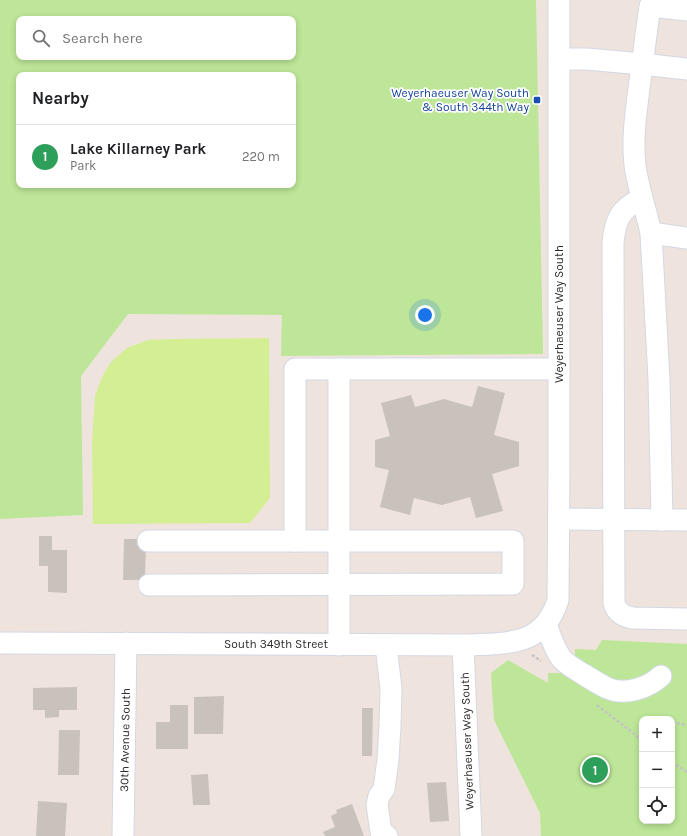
<!DOCTYPE html>
<html lang="en">
<head>
<meta charset="utf-8">
<style>
	:root { --surface:#fff; --page:#f2f2f2; --text:#202124; --muted:#757577; --line:#e0e0e0; --accent:#d93025 }
	body { margin:0; font-family:Karla,sans-serif; background:var(--page); color:var(--text) }
	.controls { position:absolute; right:12px; bottom:12px; display:grid; overflow:hidden; border-radius:8px; box-shadow:0 2px 6px #0003 }
	.controls button { width:36px; height:36px; display:grid; place-items:center; padding:0; border:0; border-bottom:1px solid var(--line); background:var(--surface); color:var(--text); font:20px sans-serif }
	.you { position:absolute; left:425px; top:315px; width:14px; height:14px; margin:-10px; border:3px solid #fff; border-radius:50%; background:#1a73e8; box-shadow:0 0 0 6px #1a73e833 }
	.badge { display:grid; place-items:center; width:26px; height:26px; border-radius:50%; background:var(--accent); color:#fff; font-size:13px; font-weight:700 }
	.pin { position:absolute; translate:-50% -50%; border:2px solid #fff; box-shadow:0 1px 4px #0006 }
	.list { margin:0; padding:0; list-style:none }
	h2 { display:flex; justify-content:space-between; align-items:center; height:52px; margin:0; padding:0 16px; font-size:17px }
	h2 small { font-size:13px; font-weight:400; color:var(--muted) }
	.list li { display:grid; grid-template-columns:26px 1fr auto; gap:12px; align-items:center; box-sizing:border-box; height:64px; padding:0 16px; border-top:1px solid var(--line) }
	.list b { display:block; font-size:15px; white-space:nowrap }
	.list p { margin:0; font-size:13px; white-space:nowrap; color:var(--muted) }
	.list em { font-size:13px; font-style:normal; color:var(--muted) }
	.icon { flex:none; width:22px; height:22px; fill:none; stroke:currentColor; stroke-width:2; stroke-linecap:round; stroke-linejoin:round }
	.map { position:relative; flex:none; width:687px; height:836px; overflow:hidden }
	.search { position:absolute; background:var(--surface); box-shadow:0 2px 6px #0003; left:16px; top:16px; width:280px; height:44px; display:flex; align-items:center; gap:10px; box-sizing:border-box; padding:0 14px; border-radius:8px; color:var(--muted); font-size:15px }
	.panel { position:absolute; background:var(--surface); box-shadow:0 2px 6px #0003; left:16px; top:72px; width:280px; height:116px; border-radius:8px }
	.map>svg:first-child { display:block }
	.green { fill:#bde698; fill-rule:evenodd }
	.pitch { fill:#d4ee93 }
	.building { fill:#c9c1bc }
	.lines { fill:none; stroke-linecap:round; stroke-linejoin:round }
	.minor-casing { stroke:#d2d8e4; stroke-width:23 }
	.path { stroke:#c4c4c4; stroke-width:2.5; stroke-dasharray:3 2; stroke-linecap:butt }
	.minor { stroke:#fff; stroke-width:21 }
	.transit-dot { fill:#1a4fb4; stroke:#fff; stroke-width:1.5 }
	.labels { text-anchor:middle; dominant-baseline:central; stroke-width:3.5; stroke-linejoin:round; paint-order:stroke }
	.transit-label { font-size:12px; fill:#164399; stroke:#fff; text-anchor:end }
	.street-label { font-size:12px; fill:#2b2b2b; stroke:#fff }
</style>
</head>
<body>
<div class="map">
<svg width="687" height="836" viewBox="0 0 687 836">
	<rect width="100%" height="100%" fill="#eee4dd"/>
	<g class="green">
		<path d="M 0,0 L 536,0 L 543,354 L 281,356 L 282,315 L 128,314 L 81,376 L 83,515 L 0,519 ZM 19,19 L 293,19 L 293,57 L 19,57 ZM 19,75 L 293,75 L 293,185 L 19,185 Z"/>
		<path d="M 602,640 L 687,644 L 687,836 L 541,836 L 540,813 L 494,720 L 491,673 L 508,660 L 548,683 L 548,673 L 575,673 L 575,649 L 596,650 ZM 642,719 L 672,719 L 672,821 L 642,821 Z"/>
	</g>
	<path class="pitch" d="M 269,338 L 270,498 L 250,523 L 93,524 L 92,443 L 95,396 L 102,377 L 111,362 L 127,348 L 148,340 L 172,339 Z"/>
	<g class="building">
		<path d="M 478,386 L 505,393 L 494,435 L 519,442 L 519,466 L 492,474 L 503,511 L 476,518 L 470,497 L 442,505 L 414,498 L 410,515 L 380,507 L 389,470 L 375,467 L 375,440 L 390,436 L 381,403 L 411,395 L 415,407 L 444,399 L 472,407 Z"/>
		<path d="M 39,536 L 52,536 L 52,550 L 67,550 L 67,593 L 48,592 L 48,566 L 39,566 Z"/>
		<path d="M 124,539 L 146,539 L 145,580 L 123,580 Z"/>
		<path d="M 77,687 L 77,710 L 59,710 L 59,717 L 45,718 L 45,710 L 33,710 L 33,688 Z"/>
		<path d="M 224,696 L 223,734 L 194,734 L 194,697 Z"/>
		<path d="M 170,705 L 188,705 L 188,749 L 156,749 L 156,722 L 170,722 Z"/>
		<path d="M 362,708 L 373,708 L 372,756 L 362,756 Z"/>
		<path d="M 59,730 L 80,730 L 79,775 L 58,775 Z"/>
		<path d="M 208,774 L 210,805 L 193,805 L 191,775 Z"/>
		<path d="M 446,782 L 449,821 L 430,822 L 427,783 Z"/>
		<path d="M 38,801 L 67,803 L 65,836 L 36,836 Z"/>
		<path d="M 352,804 L 364,836 L 325,836 L 323,832 L 335,827 L 331,816 L 337,813 L 336,810 Z"/>
	</g>
	<g class="lines">
		<defs>
			<g id="minor">
				<path d="M 559,59 L 587,59 L 642,64 L 687,69"/>
				<path d="M 641,199 C 620,209 615,220 613,243 L 614,603 C 616,612 623,616 632,618 L 687,619"/>
				<path d="M 651,233 L 687,238"/>
				<path d="M 559,519 L 687,520"/>
				<path d="M 662,520 L 659,379 L 651,233 C 646,210 638,188 635,165 C 632,139 636,113 639,88 C 643,61 646,33 650,6 L 687,10"/>
				<path d="M 148,541 L 513,541 L 513,584 L 149,585"/>
				<path d="M 295,541 L 295,369 L 559,369"/>
				<path d="M 546,624 C 550,635 554,648 561,658 C 567,665 575,669 583,674 C 591,679 599,684 607,688 C 625,696 648,688 661,676"/>
				<path d="M 0,643 L 471,645 C 510,643 544,645 558,600 L 559,466 L 559,0"/>
				<path d="M 339,645 L 339,369"/>
				<path d="M 386,645 L 391,689 L 390,726 L 388,760 L 384,789 L 379,796 L 377,805 L 381,832 L 387,836"/>
				<path d="M 463,645 L 471,836"/>
				<path d="M 123,836 L 126,643"/>
			</g>
		</defs>
		<use href="#minor" class="minor-casing"/>
		<g class="path">
			<path d="M 532,655 L 541,661"/>
			<path d="M 597,705 L 642,740"/>
			<path d="M 672,722 L 687,725"/>
			<path d="M 672,762 L 687,772"/>
		</g>
		<use href="#minor" class="minor"/>
	</g>
	<rect class="transit-dot" x="533" y="96" width="8" height="8" rx="2"/>
	<g class="labels">
		<g class="transit-label">
			<text x="529" y="93">Weyerhaeuser Way South<tspan x="529" dy="14">&amp; South 344th Way</tspan></text>
		</g>
		<g class="street-label">
			<text transform="translate(559 314) rotate(-90)">Weyerhaeuser Way South</text>
			<text x="276" y="644">South 349th Street</text>
			<text transform="translate(125 740) rotate(-89)">30th Avenue South</text>
			<text transform="translate(467 741) rotate(-92)">Weyerhaeuser Way South</text>
		</g>
	</g>
</svg>
<div class="controls">
<button>+</button>
<button>−</button>
<button><svg class="icon" aria-label="locate" viewBox="0 0 24 24"><circle cx="12" cy="12" r="6"/><path d="M12 2v4M12 18v4M2 12h4M18 12h4"/></svg></button>
</div>
<div class="you"></div>
<div class="pin badge" style="left:595px;top:770px;background:#2e9e5b">1</div>
<div class="search"><svg class="icon" aria-label="search" viewBox="0 0 24 24"><circle cx="10" cy="10" r="6"/><path d="M15 15l6 6"/></svg>Search here</div>
<section class="panel">
<h2>Nearby<small></small></h2>
<ul class="list">
<li><span class="badge" style="background:#2e9e5b">1</span><div><b>Lake Killarney Park</b><p>Park</p></div><em>220 m</em></li>
</ul>
</section>
</div>
</body>
</html>
